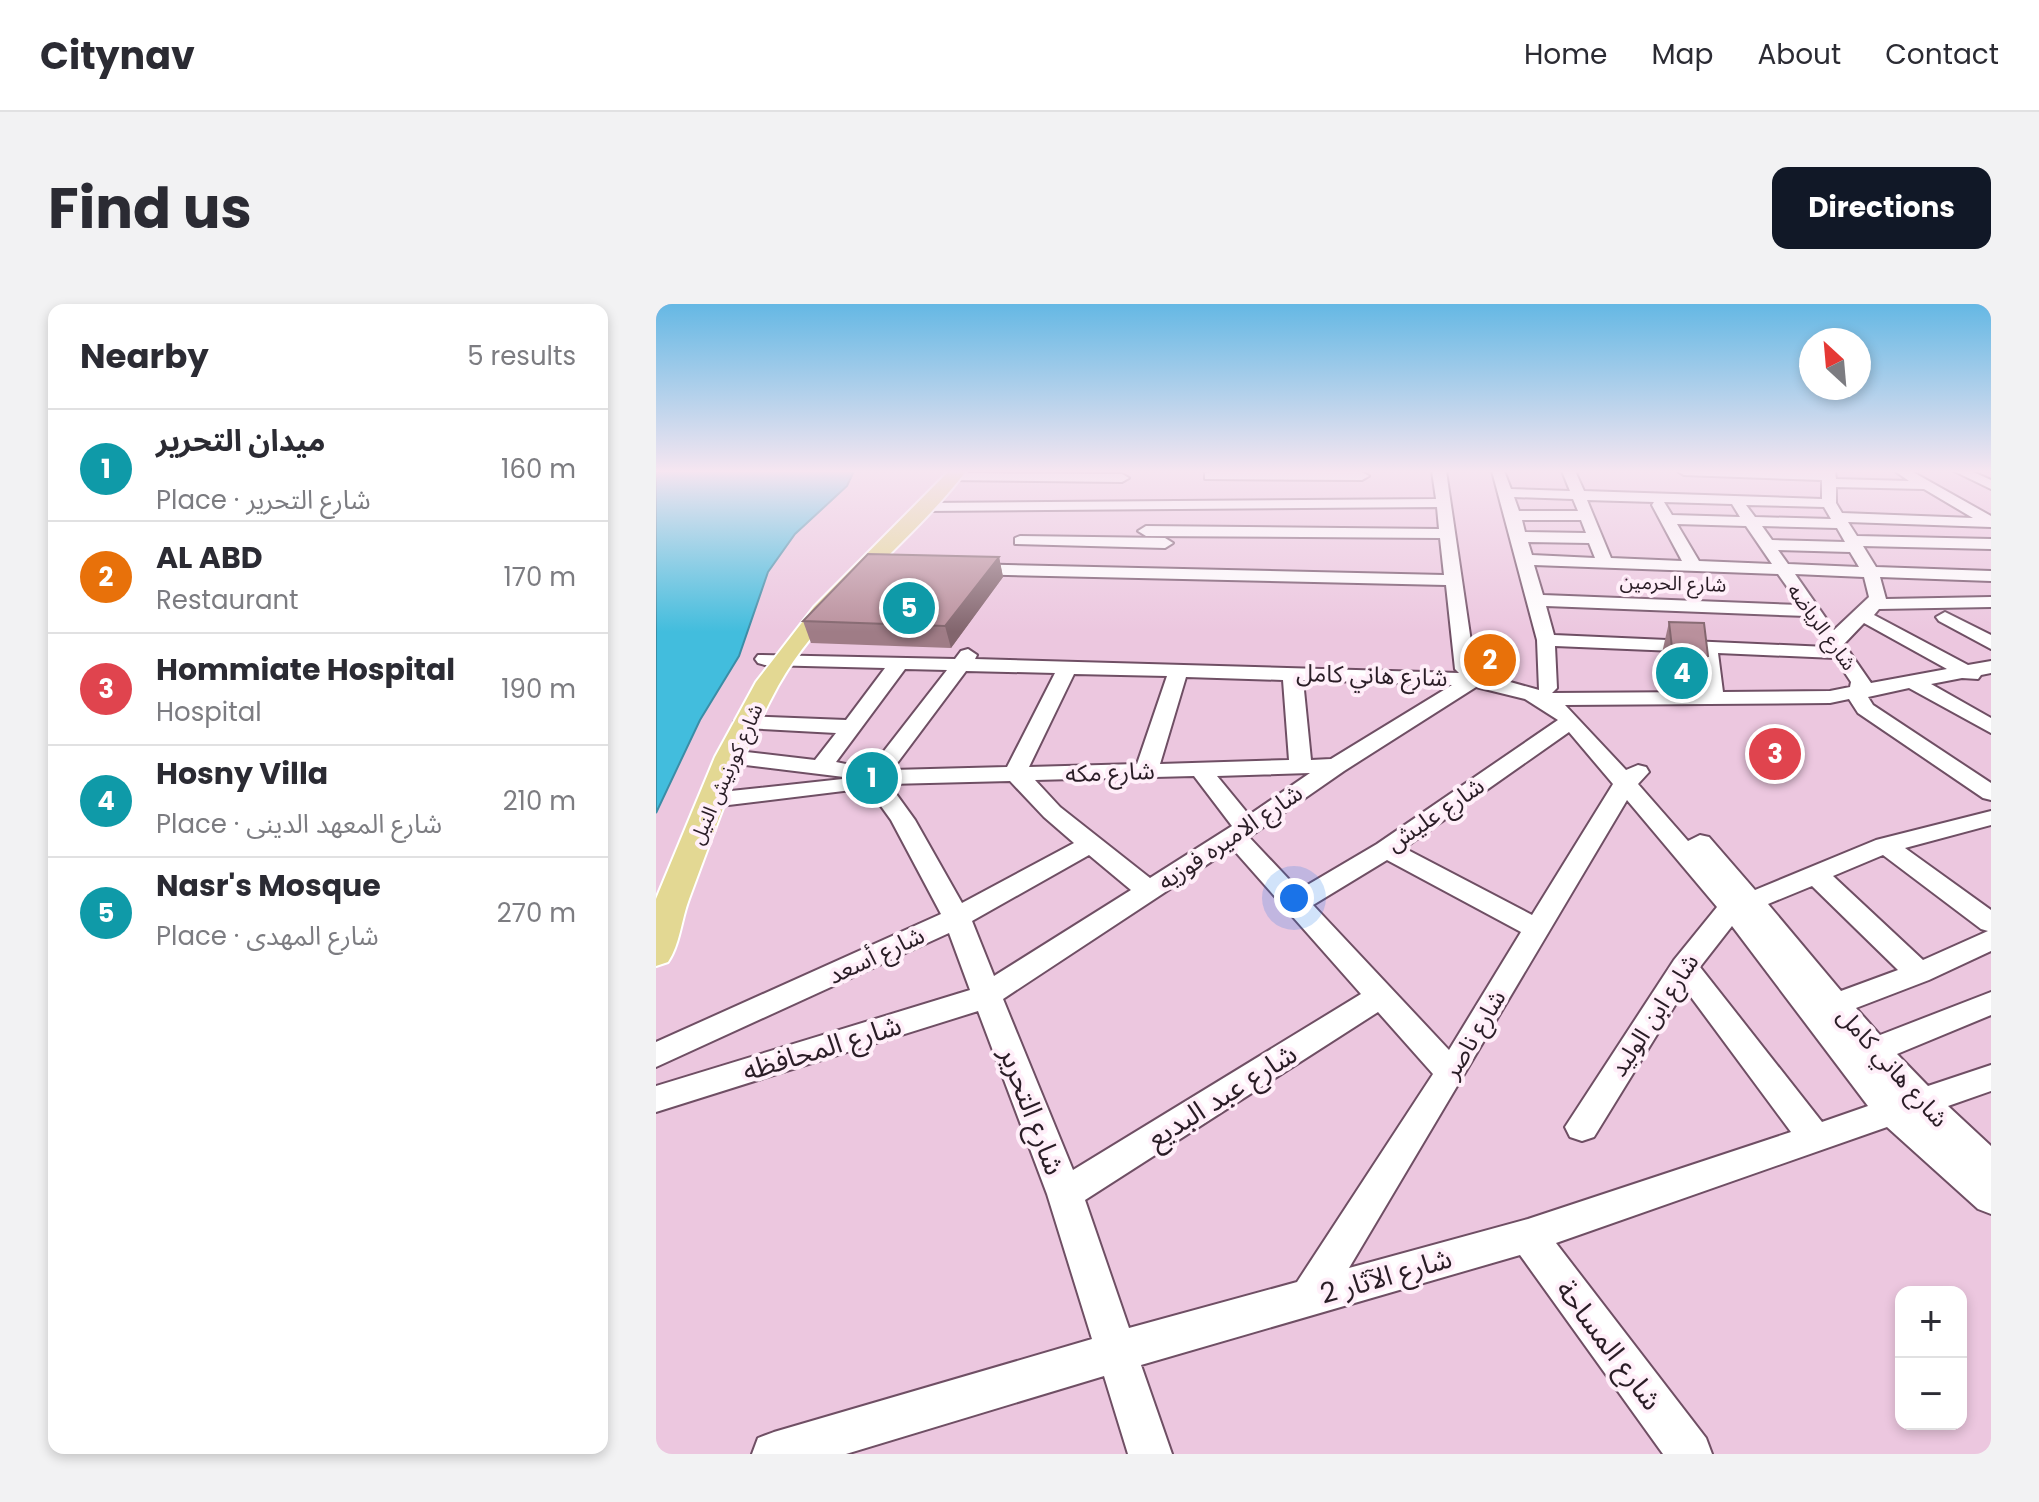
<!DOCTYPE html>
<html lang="en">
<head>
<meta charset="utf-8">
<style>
	:root { --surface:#fff; --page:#f2f2f3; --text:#2b2b33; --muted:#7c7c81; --line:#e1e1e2; --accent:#111827 }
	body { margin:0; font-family:Poppins,"Noto Sans Arabic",sans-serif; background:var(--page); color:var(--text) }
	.controls { position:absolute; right:24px; bottom:24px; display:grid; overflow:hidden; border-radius:16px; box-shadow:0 4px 12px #0003 }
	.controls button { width:72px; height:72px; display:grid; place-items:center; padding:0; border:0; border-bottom:2px solid var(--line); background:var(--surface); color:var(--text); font:40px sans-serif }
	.compass { position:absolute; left:1143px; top:24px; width:72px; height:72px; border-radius:50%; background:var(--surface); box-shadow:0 4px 12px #0003; rotate:334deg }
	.you { position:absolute; left:638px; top:594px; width:28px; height:28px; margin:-20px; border:6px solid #fff; border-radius:50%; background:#1a73e8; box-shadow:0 0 0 12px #1a73e833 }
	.badge { display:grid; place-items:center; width:52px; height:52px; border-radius:50%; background:var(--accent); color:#fff; font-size:26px; font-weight:700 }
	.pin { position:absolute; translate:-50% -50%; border:4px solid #fff; box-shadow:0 2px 8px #0006 }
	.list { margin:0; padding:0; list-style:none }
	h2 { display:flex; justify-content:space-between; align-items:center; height:104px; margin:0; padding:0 32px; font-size:34px }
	h2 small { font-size:26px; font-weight:400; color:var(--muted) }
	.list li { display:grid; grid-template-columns:52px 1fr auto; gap:24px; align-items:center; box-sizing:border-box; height:112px; padding:0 32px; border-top:2px solid var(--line) }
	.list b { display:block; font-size:30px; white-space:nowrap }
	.list p { margin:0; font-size:26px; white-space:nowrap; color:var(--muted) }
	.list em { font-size:26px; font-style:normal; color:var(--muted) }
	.map { position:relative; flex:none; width:1335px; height:1150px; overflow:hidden; border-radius:16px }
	header { display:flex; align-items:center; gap:48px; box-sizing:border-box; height:112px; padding:0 40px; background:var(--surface); border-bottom:2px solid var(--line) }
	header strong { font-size:38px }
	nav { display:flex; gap:44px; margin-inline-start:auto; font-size:28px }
	.intro { display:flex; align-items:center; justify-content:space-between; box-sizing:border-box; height:192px; padding:0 48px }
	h1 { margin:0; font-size:56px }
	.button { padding:20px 36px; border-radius:16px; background:var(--accent); color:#fff; font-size:28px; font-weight:700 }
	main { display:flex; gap:48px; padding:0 48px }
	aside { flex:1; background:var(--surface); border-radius:16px; box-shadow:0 4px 12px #0003 }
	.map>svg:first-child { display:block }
	.water { fill:#42bddd; stroke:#3b8da6; stroke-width:2 }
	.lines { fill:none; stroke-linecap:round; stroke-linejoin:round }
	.minor-casing { stroke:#6f4f64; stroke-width:4 }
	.major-casing { stroke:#fff; stroke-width:4 }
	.minor { fill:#fff; fill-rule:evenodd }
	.major { fill:#e3d893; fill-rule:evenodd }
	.wall { fill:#9f7c86 }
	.shaded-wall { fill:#82656d }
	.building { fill:#b9909c; stroke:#82656d; stroke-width:2 }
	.labels { text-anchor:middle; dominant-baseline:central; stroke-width:8; stroke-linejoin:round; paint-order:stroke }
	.far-street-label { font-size:20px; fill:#2a1d26; stroke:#ffeff9 }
	.street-label { font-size:24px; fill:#2a1d26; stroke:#ffeff9 }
	.near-street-label { font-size:28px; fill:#2a1d26; stroke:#ffeff9 }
</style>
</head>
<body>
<header>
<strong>Citynav</strong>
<nav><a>Home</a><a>Map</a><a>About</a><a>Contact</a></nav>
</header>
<div class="intro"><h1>Find us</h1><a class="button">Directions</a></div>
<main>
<aside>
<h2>Nearby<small>5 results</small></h2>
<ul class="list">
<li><span class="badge" style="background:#0f9aa8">1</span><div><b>ميدان التحرير</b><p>Place · شارع التحرير</p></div><em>160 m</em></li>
<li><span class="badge" style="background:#e8710a">2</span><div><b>AL ABD</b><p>Restaurant</p></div><em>170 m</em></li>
<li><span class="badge" style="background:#e0444e">3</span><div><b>Hommiate Hospital</b><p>Hospital</p></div><em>190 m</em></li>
<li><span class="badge" style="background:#0f9aa8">4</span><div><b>Hosny Villa</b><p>Place · شارع المعهد الدينى</p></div><em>210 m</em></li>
<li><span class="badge" style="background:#0f9aa8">5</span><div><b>Nasr's Mosque</b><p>Place · شارع المهدى</p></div><em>270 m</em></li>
</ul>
</aside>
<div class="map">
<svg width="1335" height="1150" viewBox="0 0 1335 1150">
	<rect width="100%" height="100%" fill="#ecc7df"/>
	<path class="water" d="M 0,167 L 198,167 L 191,182 L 139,230 L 112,268 L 83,352 L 44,416 L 0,509 Z"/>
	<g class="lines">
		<defs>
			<g id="minor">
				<path d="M 776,167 L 790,167 L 819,365 L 811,370 L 847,376 L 883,386 L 881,336 L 836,167 L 848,167 L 855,185 L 914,187 L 906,167 L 919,167 L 928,187 L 1166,195 L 1166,176 L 1028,171 L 1021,167 L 1179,167 L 1180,175 L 1253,177 L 1239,167 L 1255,167 L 1335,212 L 1335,223 L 1192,218 L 1201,232 L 1335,235 L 1335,245 L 1207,242 L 1220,263 L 1335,267 L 1335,277 L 1224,273 L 1230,295 L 1335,293 L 1335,303 L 1223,305 L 1218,311 L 1312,361 L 1335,357 L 1335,369 L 1325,371 L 1322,375 L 1306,374 L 1275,380 L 1335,414 L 1335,429 L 1253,384 L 1212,393 L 1217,401 L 1335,479 L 1335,496 L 1327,494 L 1202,409 L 1193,395 L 1174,399 L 909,401 L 970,466 L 982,461 L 990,463 L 993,468 L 982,480 L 1032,537 L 1044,531 L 1053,533 L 1099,586 L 1220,536 L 1335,507 L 1335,521 L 1249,544 L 1335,606 L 1335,647 L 1273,676 L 1200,704 L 1224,731 L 1335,688 L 1335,711 L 1241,750 L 1272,782 L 1335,761 L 1335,787 L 1292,802 L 1335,842 L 1335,910 L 1322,905 L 1231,823 L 900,939 L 1050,1134 L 1056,1150 L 1007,1150 L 864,951 L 485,1061 L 516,1150 L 472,1150 L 448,1072 L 190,1150 L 96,1150 L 102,1134 L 118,1128 L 436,1035 L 391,890 L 322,707 L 0,808 L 0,782 L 314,686 L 293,629 L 0,763 L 0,738 L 285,610 L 235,516 L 212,484 L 56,503 L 48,501 L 44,496 L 48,491 L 56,489 L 196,474 L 65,458 L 62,453 L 65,448 L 73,446 L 159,456 L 180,429 L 89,424 L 78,418 L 89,412 L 190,416 L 229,364 L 109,361 L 102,359 L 99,355 L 102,351 L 299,355 L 305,347 L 312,345 L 321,351 L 319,355 L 803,369 L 799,365 L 790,281 L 310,270 L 302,265 L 310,260 L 788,271 L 784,234 L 490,232 L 482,227 L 490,222 L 783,225 L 781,203 L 269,207 L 262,203 L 269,199 L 780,195 ZM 1180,183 L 1268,185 L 1317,214 L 1186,209 L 1180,199 ZM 858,193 L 917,195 L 922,207 L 863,207 ZM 931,196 L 998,198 L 996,201 L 1026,257 L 955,254 ZM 1008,198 L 1076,200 L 1084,213 L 1016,211 ZM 1090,201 L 1168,203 L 1175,215 L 1099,213 ZM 866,216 L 925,216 L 930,229 L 869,228 ZM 1021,220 L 1090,222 L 1116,260 L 1043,257 ZM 1106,222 L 1181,224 L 1189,238 L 1116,236 ZM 872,238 L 933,239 L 939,254 L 876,251 ZM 1122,246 L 1194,248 L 1203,263 L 1132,260 ZM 878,261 L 1122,270 L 1144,301 L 887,291 ZM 1139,270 L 1208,273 L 1213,293 L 1178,326 ZM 890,302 L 1151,312 L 1171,343 L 898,331 ZM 1208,319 L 1291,365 L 1215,379 L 1188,340 ZM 899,342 L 1043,348 L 1047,388 L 896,389 L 901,384 ZM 1062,349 L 1179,354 L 1195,378 L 1194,383 L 1174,387 L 1067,388 ZM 249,365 L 291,366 L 214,465 L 180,458 ZM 310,367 L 399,369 L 351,463 L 236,466 ZM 418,370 L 511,372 L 481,460 L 373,463 ZM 530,373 L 627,376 L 633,456 L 504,460 ZM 647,376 L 796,381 L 675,455 L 655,456 ZM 820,383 L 869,395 L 902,416 L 721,540 L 643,586 L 593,533 L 688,467 ZM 913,428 L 957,480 L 876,611 L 748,544 ZM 654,469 L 593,511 L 561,472 ZM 538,472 L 576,522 L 494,574 L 404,503 L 379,476 ZM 354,477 L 388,513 L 418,539 L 306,599 L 259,516 L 233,480 ZM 971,496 L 1061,603 L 1018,656 L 909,823 L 914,833 L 926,837 L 938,833 L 1029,685 L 1135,828 L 872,915 L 693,964 ZM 576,544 L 705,690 L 417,866 L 347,695 ZM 433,551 L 475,586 L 338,672 L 316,617 ZM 1227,551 L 1325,625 L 1332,627 L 1267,656 L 1177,572 ZM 731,556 L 865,628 L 793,746 L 657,601 ZM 1156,582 L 1242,666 L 1185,687 L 1112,600 ZM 1076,622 L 1212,802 L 1166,818 L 1044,663 ZM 722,708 L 777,770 L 641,978 L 473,1024 L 429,896 Z"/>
				<path d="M 1298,167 L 1315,167 L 1335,176 L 1335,185 Z"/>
				<path d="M 554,168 L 706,168 L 713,172 L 706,176 L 549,175 L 549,169 Z"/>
				<path d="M 296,169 L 466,170 L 473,174 L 466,178 L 291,176 L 291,170 Z"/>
				<path d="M 364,232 L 509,234 L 517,239 L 509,244 L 359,240 L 359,234 Z"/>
				<path d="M 1289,308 L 1335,331 L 1335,345 L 1283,317 L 1280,313 Z"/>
			</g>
			<path id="major" d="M 293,167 L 310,167 C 254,241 168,300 122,382 C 85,450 60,523 33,595 C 25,616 24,640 12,658 L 0,662 L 0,595 L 59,453 L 100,378 L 158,303 Z"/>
		</defs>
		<use href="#minor" class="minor-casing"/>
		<use href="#major" class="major-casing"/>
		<use href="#minor" class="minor"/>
		<use href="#major" class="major"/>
	</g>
	<g class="wall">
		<path d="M 343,253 L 347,273 L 295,344 L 155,339 L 147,317 Z"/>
		<path d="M 1013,318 L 1052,352 L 1044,385 L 1009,385 L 1006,349 Z"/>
	</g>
	<path class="shaded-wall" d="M 343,253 L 347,273 L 295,344 L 289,322 Z"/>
	<g class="building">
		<path d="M 212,250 L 343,253 L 289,322 L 147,317 Z"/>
		<path d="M 1013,318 L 1048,319 L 1052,352 L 1017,352 Z"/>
	</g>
	<linearGradient id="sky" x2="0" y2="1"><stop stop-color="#65b8e4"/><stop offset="0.51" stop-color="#f6e6f1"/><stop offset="1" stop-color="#f6e6f1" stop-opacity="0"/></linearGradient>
	<rect width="1335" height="328" fill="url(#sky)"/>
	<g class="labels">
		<g class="far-street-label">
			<text transform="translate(1017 279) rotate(2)">شارع الحرمين</text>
			<text transform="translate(1166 323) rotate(54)">شارع الرياضه</text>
			<text transform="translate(70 470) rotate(-66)">شارع كورنيش النيل</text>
		</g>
		<g class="street-label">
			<text transform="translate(716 371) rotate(2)">شارع هاني كامل</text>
			<text transform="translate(454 468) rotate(-2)">شارع مكه</text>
			<text transform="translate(779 510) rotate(-34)">شارع عليش</text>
			<text transform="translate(574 533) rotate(-34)">شارع الاميره فوزيه</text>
			<text transform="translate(220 651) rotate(-25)">شارع أسعد</text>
			<text transform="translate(998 711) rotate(-57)">شارع ابن الوليد</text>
			<text transform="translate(818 730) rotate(-59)">شارع ناصر</text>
			<text transform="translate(1237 763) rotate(48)">شارع هاني كامل</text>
		</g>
		<g class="near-street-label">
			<text transform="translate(166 744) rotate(-17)">شارع المحافظه</text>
			<text transform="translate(566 792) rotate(-32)">شارع عبد البديع</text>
			<text transform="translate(376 807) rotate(69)">شارع التحرير</text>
			<text transform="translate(730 972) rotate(-16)">شارع الآثار 2</text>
			<text transform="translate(953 1041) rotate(53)">شارع المساحة</text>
		</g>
	</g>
</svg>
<div class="controls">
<button>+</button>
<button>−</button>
</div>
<svg class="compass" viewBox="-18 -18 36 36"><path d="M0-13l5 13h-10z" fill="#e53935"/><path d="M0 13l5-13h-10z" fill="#7c7c81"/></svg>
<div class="you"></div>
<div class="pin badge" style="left:216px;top:474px;background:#0f9aa8">1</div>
<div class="pin badge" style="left:834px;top:356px;background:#e8710a">2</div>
<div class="pin badge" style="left:1119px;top:450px;background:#e0444e">3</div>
<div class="pin badge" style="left:1026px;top:369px;background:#0f9aa8">4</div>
<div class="pin badge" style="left:253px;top:304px;background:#0f9aa8">5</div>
</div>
</main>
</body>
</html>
